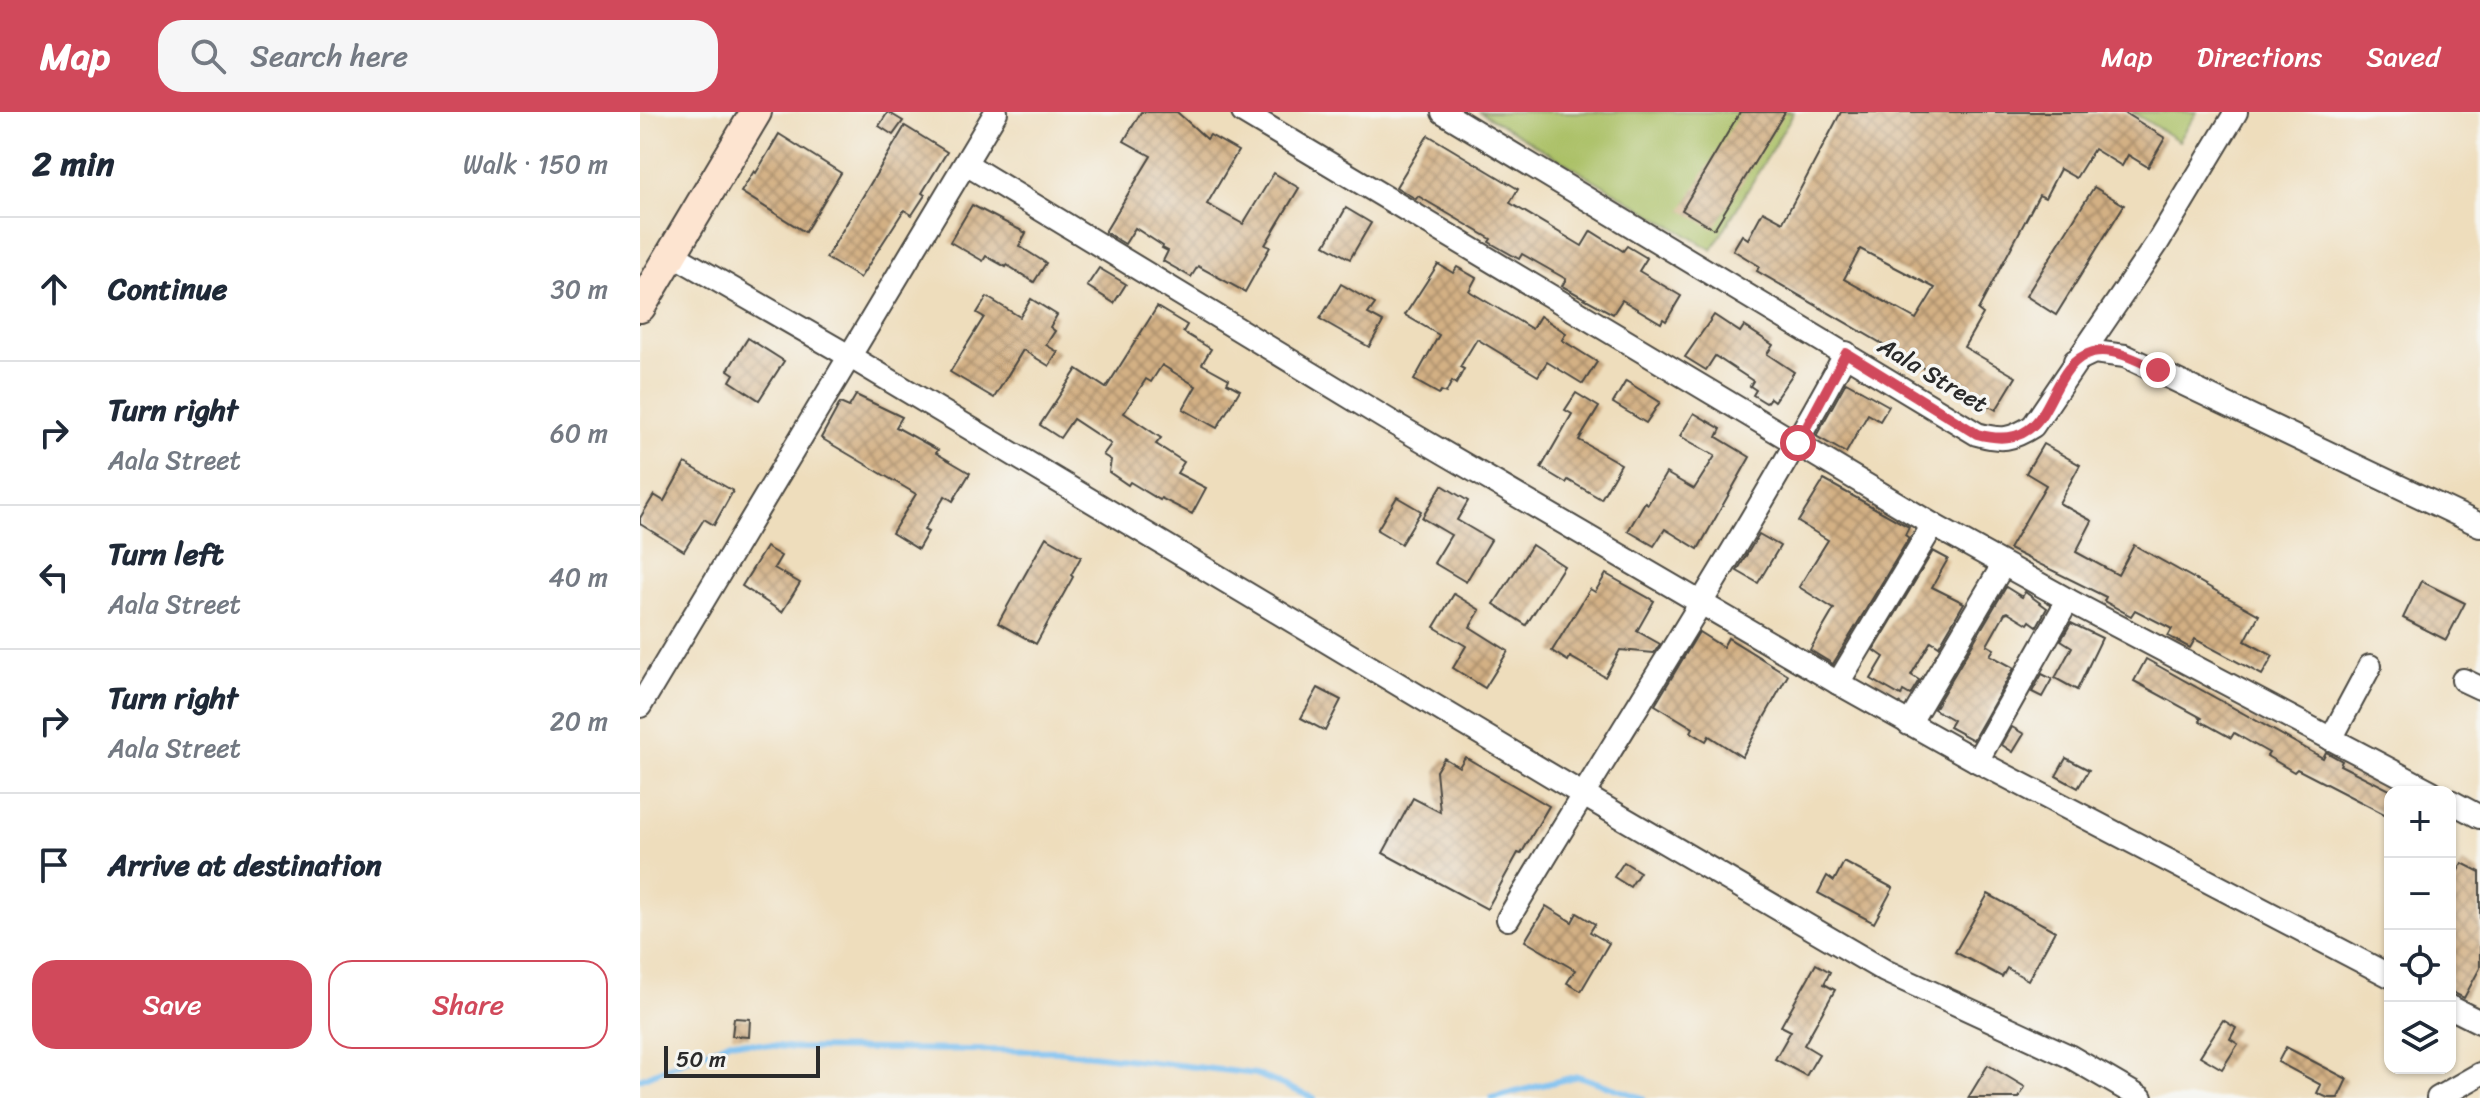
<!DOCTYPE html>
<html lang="en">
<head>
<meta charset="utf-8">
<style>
	:root { --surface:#fff; --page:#f6f6f7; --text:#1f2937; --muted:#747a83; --line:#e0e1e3; --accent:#d1495b }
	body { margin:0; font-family:Sriracha,sans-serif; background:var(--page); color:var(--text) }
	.controls { position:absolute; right:24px; bottom:24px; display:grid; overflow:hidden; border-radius:16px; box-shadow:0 2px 6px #0004 }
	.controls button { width:72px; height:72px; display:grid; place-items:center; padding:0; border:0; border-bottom:2px solid var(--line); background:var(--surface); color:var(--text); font:40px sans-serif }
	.scale { position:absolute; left:24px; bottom:20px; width:156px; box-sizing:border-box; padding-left:8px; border:4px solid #2b2b2b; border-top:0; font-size:22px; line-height:28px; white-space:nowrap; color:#2b2b2b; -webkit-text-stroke:6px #f6f6f2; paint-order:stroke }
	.stop { position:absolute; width:24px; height:24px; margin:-18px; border:6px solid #d1495b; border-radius:50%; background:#fff }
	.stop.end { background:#d1495b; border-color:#fff; box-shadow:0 2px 8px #0008 }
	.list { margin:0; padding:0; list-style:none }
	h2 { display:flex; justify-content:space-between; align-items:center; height:104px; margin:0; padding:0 32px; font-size:34px }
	h2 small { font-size:26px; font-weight:400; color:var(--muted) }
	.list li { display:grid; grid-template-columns:52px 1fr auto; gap:24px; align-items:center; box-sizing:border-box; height:144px; padding:0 32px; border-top:2px solid var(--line) }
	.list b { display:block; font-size:30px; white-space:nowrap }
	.list p { margin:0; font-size:26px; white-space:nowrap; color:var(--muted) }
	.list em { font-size:26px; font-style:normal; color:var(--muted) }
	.actions { display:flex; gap:16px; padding:24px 32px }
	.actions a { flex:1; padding:18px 0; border:2px solid var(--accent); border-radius:24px; text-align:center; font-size:28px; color:var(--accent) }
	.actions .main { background:var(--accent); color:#fff }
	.icon { flex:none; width:44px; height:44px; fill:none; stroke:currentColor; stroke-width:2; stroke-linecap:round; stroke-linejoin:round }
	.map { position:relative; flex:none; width:1840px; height:986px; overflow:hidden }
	header { display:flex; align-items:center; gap:48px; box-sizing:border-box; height:112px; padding:0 40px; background:var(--accent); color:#fff }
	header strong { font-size:38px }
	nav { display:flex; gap:44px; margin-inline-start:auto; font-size:28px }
	.search { width:560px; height:72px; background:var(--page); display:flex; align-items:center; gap:20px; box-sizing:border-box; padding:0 28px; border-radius:24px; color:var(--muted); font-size:30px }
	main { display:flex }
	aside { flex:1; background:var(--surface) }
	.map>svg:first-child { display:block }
	.garden { fill:#aac065; stroke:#6a7648; stroke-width:2 }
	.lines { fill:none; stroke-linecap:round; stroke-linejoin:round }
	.stream { stroke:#78bef0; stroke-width:6 }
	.building { fill:url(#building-cross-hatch); fill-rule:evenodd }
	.minor-casing { stroke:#484641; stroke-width:26 }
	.secondary-casing { stroke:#484641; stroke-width:34 }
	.minor { stroke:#fff; stroke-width:22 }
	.secondary { stroke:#fde4d0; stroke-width:30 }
	.route { stroke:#d1495b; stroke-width:10 }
	.labels { text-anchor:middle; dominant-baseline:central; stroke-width:7; stroke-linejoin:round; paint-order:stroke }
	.street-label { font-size:24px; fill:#2b2b2b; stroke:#f6f6f2 }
</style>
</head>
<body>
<header>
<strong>Map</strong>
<div class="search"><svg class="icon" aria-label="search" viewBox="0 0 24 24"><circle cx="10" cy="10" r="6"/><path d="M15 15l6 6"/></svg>Search here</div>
<nav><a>Map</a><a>Directions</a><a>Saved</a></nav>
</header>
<main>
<aside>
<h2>2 min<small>Walk · 150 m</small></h2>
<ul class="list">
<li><svg class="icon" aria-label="ahead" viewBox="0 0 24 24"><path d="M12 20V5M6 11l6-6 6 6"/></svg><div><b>Continue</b></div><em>30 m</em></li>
<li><svg class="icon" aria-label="right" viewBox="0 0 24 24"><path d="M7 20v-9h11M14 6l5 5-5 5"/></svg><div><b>Turn right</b><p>Aala Street</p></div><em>60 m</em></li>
<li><svg class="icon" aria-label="left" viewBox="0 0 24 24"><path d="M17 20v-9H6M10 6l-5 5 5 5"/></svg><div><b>Turn left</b><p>Aala Street</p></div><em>40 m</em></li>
<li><svg class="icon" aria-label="right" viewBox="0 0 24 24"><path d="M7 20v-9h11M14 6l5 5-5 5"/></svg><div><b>Turn right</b><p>Aala Street</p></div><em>20 m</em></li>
<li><svg class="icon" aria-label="arrive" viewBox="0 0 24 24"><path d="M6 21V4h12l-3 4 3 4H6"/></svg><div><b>Arrive at destination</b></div></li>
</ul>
<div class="actions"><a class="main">Save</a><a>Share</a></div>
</aside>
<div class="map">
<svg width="1840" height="986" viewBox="0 0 1840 986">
	<defs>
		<pattern id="building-cross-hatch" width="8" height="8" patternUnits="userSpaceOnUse" patternTransform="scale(2)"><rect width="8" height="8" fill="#d3b084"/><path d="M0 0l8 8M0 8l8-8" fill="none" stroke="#ab8f6c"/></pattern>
	</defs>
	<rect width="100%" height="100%" fill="#f6f6f2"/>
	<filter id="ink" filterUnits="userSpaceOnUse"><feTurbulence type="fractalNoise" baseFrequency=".0125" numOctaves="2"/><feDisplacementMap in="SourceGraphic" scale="16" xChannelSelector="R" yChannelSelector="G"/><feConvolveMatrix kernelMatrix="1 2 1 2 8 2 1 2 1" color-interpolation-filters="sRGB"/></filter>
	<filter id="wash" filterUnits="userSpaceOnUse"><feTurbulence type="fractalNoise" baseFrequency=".006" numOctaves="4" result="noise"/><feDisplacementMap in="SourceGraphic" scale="32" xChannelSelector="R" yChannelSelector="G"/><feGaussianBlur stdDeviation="1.8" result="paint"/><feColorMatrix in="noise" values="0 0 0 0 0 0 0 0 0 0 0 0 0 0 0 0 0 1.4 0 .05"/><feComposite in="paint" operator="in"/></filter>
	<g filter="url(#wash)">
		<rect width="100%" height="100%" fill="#eeddbc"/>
		<g class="garden">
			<path d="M 840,0 L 1154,0 L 1072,138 Z"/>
			<path d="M 1492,0 L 1557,0 L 1539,29 Z"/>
		</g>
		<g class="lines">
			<g class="stream">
				<path d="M 0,967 L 91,929 L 155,936 L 417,939 L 616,962 L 674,986"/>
				<path d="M 852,986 L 938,964 L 1003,986"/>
			</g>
		</g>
		<g id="blocks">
			<g class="building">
				<path d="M 248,0 L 263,9 L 253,23 L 239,14 Z"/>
				<path d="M 501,0 L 537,0 L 567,27 L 570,23 L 598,39 L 567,92 L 603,112 L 634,61 L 659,76 L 625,133 L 630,135 L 605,180 L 558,154 L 551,165 L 523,149 L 528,139 L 522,136 L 523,134 L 495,116 L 485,132 L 465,120 L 511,44 L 484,29 Z"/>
				<path d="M 1100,0 L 1145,0 L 1074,117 L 1042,98 Z"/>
				<path d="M 1201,0 L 1483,0 L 1525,26 L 1508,55 L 1488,43 L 1482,54 L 1454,37 L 1436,66 L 1420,57 L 1405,86 L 1399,83 L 1338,198 L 1343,202 L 1324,235 L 1376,265 L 1356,298 L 1117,159 L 1119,154 L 1093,138 L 1102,123 L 1108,127 L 1123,99 L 1143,110 ZM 1220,137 L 1295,176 L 1276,207 L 1204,167 Z"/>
				<path d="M 265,14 L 307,40 L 282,81 L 285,83 L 272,103 L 264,98 L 220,166 L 186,146 Z"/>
				<path d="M 139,22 L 201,61 L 165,120 L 101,80 L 114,59 L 116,61 Z"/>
				<path d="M 788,23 L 878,77 L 870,91 L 942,134 L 951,119 L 983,139 L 987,134 L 1007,146 L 999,159 L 1041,184 L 1026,209 L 1023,207 L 1021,211 L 982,188 L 973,202 L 922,174 L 926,167 L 882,142 L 879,147 L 849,130 L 851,127 L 778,84 L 776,87 L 756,75 Z"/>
				<path d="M 1454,75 L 1484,93 L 1416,203 L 1386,184 Z"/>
				<path d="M 332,93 L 386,121 L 379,134 L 406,151 L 394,170 L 367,153 L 366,155 L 346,144 L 343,149 L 310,130 Z"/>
				<path d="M 706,96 L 731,111 L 710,147 L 685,133 Z"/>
				<path d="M 798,152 L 813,161 L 817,155 L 836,166 L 829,179 L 892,217 L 900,204 L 926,221 L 922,228 L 957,250 L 943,272 L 907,250 L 898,264 L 837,227 L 820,255 L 824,257 L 816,272 L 812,269 L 806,281 L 801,279 L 799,282 L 774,268 L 799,223 L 765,203 Z"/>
				<path d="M 459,156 L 486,172 L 474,191 L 447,174 Z"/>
				<path d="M 701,172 L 735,192 L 728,202 L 743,210 L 729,235 L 680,207 Z"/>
				<path d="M 347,185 L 380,205 L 391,187 L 417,203 L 410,215 L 415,219 L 406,233 L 418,240 L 409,254 L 383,238 L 354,286 L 310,260 L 344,205 L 337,201 Z"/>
				<path d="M 517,195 L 547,213 L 543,220 L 571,237 L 562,252 L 589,267 L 587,271 L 600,278 L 577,316 L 543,297 L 556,274 L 522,253 L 511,270 L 506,267 L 484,301 L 521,326 L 516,332 L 544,350 L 537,361 L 566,376 L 552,402 L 521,386 L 520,388 L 490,370 L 488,373 L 469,360 L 471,348 L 463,343 L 471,332 L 433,307 L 420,326 L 400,313 L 437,257 L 466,276 Z"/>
				<path d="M 1074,203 L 1100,220 L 1104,214 L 1133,233 L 1127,242 L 1154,260 L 1134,289 L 1130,286 L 1126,291 L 1113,283 L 1116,278 L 1110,274 L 1113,269 L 1075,244 L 1066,258 L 1045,245 Z"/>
				<path d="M 108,226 L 144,249 L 119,288 L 90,269 L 94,262 L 88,258 Z"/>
				<path d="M 986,269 L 1020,290 L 1006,311 L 973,291 Z"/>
				<path d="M 1206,270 L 1249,294 L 1240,309 L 1228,302 L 1206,341 L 1176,324 Z"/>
				<path d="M 936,281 L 959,295 L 939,328 L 981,352 L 961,387 L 928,368 L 926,371 L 901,356 L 932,302 L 925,298 Z"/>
				<path d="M 216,283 L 262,305 L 256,315 L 298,338 L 296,341 L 330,361 L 313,389 L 305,384 L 284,418 L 288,420 L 278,437 L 252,421 L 276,382 L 181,326 L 200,291 L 209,295 Z"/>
				<path d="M 1054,301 L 1081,317 L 1077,325 L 1110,345 L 1058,437 L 1025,417 L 1014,434 L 988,419 L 1005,390 L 1008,392 L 1026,361 L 1054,377 L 1075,344 L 1040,324 Z"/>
				<path d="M 1403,332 L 1440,353 L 1419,391 L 1452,409 L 1436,440 L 1478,463 L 1494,433 L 1619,503 L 1605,529 L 1633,544 L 1622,563 L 1555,527 L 1550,536 L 1528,524 L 1532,517 L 1495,498 L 1491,504 L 1464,489 L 1466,485 L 1369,437 L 1406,373 L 1386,361 Z"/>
				<path d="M 45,351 L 93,379 L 74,413 L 64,407 L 44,439 L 0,412 L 0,406 L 14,383 L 24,389 Z"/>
				<path d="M 1184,368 L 1269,415 L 1265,423 L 1269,426 L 1193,552 L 1170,538 L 1194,497 L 1159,475 L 1188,428 L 1158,410 Z"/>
				<path d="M 802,373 L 828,389 L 817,408 L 851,428 L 826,470 L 794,451 L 811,423 L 782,406 Z"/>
				<path d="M 757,385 L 781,399 L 761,432 L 737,418 Z"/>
				<path d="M 1119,422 L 1140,434 L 1118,471 L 1097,459 Z"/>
				<path d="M 406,425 L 441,445 L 431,463 L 433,465 L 396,532 L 358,511 Z"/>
				<path d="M 892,433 L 924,454 L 886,513 L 854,492 Z"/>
				<path d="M 126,435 L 141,444 L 134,456 L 160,471 L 142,500 L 102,474 Z"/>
				<path d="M 1293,439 L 1308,447 L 1292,475 L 1324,491 L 1299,534 L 1291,529 L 1271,563 L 1279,568 L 1270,583 L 1263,579 L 1261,584 L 1231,567 L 1244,545 L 1234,538 Z"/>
				<path d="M 966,462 L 1014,489 L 997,519 L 1020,532 L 1014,541 L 980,538 L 965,565 L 930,545 L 928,549 L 912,539 L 950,477 L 955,480 Z"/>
				<path d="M 1781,469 L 1825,491 L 1806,528 L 1763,506 Z"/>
				<path d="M 1366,475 L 1382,485 L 1385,480 L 1407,496 L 1397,514 L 1390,509 L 1388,512 L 1368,500 L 1365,501 L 1347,533 L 1354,537 L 1350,543 L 1374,556 L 1333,628 L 1309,615 L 1313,608 L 1294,597 Z"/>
				<path d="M 814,482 L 840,498 L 830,515 L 868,539 L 845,576 L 813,556 L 826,534 L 794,515 Z"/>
				<path d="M 1431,511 L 1462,526 L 1437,578 L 1415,566 L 1432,535 L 1421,528 Z"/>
				<path d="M 1059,520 L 1083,535 L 1088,526 L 1148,563 L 1102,645 L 1069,624 L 1066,629 L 1051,620 L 1053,616 L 1015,593 Z"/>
				<path d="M 1506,547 L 1683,646 L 1686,640 L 1702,649 L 1700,653 L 1750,678 L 1750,705 L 1657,657 L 1654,660 L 1627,644 L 1629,641 L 1594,621 L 1591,626 L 1560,609 L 1562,606 L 1494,569 Z"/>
				<path d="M 1402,562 L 1412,567 L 1402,585 L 1392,580 Z"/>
				<path d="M 678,576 L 701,588 L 685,619 L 661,606 Z"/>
				<path d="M 1372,615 L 1384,622 L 1373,640 L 1362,633 Z"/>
				<path d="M 825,645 L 909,694 L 881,742 L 878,741 L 847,797 L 743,741 L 773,686 L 800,700 L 796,659 L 804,646 L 819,655 Z"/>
				<path d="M 1426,646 L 1449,658 L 1438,676 L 1416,664 Z"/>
				<path d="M 984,750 L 1000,760 L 990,775 L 974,765 Z"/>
				<path d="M 1204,750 L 1253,776 L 1234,811 L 1178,781 L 1187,764 L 1194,769 Z"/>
				<path d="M 1822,751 L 1840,760 L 1840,856 L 1824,886 L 1810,879 L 1810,774 Z"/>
				<path d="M 1348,782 L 1415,819 L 1388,868 L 1367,856 L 1362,865 L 1315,840 Z"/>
				<path d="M 906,794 L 932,810 L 937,801 L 955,812 L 950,820 L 969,831 L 941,879 L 927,871 L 935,858 L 885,829 Z"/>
				<path d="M 1176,852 L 1190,860 L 1184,872 L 1195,878 L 1164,933 L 1179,942 L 1166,964 L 1135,947 L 1151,919 L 1141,914 Z"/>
				<path d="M 94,906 L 110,907 L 109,925 L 92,924 Z"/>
				<path d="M 1583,908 L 1596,916 L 1590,927 L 1598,932 L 1582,957 L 1560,944 Z"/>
				<path d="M 1646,935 L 1707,967 L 1698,986 L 1688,986 L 1677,981 L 1681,973 L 1638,950 Z"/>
				<path d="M 1348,953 L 1385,975 L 1379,986 L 1328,986 Z"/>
			</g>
		</g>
	</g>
	<g filter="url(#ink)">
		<use href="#blocks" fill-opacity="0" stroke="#484641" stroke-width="2"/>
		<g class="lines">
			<defs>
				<g id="minor">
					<path d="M 603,0 L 1293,413 L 1428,488 L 1792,680"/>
					<path d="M 803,0 L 1337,322 C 1362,329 1371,328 1393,314 L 1516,133 L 1596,0"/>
					<path d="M 326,52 L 748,308 L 1198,571 L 1337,649 L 1750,864"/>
					<path d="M 32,142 L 209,244 L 942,682 L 1245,859 L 1429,944 L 1501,986"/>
					<path d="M 1435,249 L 1454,240 L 1485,244 L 1840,413"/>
					<path d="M 1823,568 L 1840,576"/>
					<path d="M 1198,571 L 1293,413"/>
					<path d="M 0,594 L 356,0"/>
					<path d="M 1269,612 L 1363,453"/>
					<path d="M 1691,627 L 1730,554"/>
					<path d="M 1337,649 L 1428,488"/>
					<path d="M 1810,689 L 1840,705"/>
					<path d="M 868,807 C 980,618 1101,435 1206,241"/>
					<path d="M 1810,895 L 1840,910"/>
					<path d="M 1798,986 L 1840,962"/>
				</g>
				<path id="secondary" d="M 0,195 L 116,0"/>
			</defs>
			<use href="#minor" class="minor-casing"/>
			<use href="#secondary" class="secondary-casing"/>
			<use href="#minor" class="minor"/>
			<use href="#secondary" class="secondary"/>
		</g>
	</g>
	<g class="lines" filter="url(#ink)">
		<path class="route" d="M 1158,331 L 1206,241 L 1337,322 C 1420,345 1401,254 1453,240 C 1474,235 1500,250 1518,258"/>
	</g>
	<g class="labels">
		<g class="street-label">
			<text transform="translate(1293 263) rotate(31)">Aala Street</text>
		</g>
	</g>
</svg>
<div class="controls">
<button>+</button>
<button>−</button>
<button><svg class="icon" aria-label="locate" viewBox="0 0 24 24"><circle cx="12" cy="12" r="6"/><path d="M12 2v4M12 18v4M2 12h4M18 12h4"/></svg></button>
<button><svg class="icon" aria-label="layers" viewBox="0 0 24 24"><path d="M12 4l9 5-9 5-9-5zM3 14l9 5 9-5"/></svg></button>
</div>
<div class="scale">50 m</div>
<div class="stop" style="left:1158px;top:331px"></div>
<div class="stop end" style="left:1518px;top:258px"></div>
</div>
</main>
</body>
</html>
